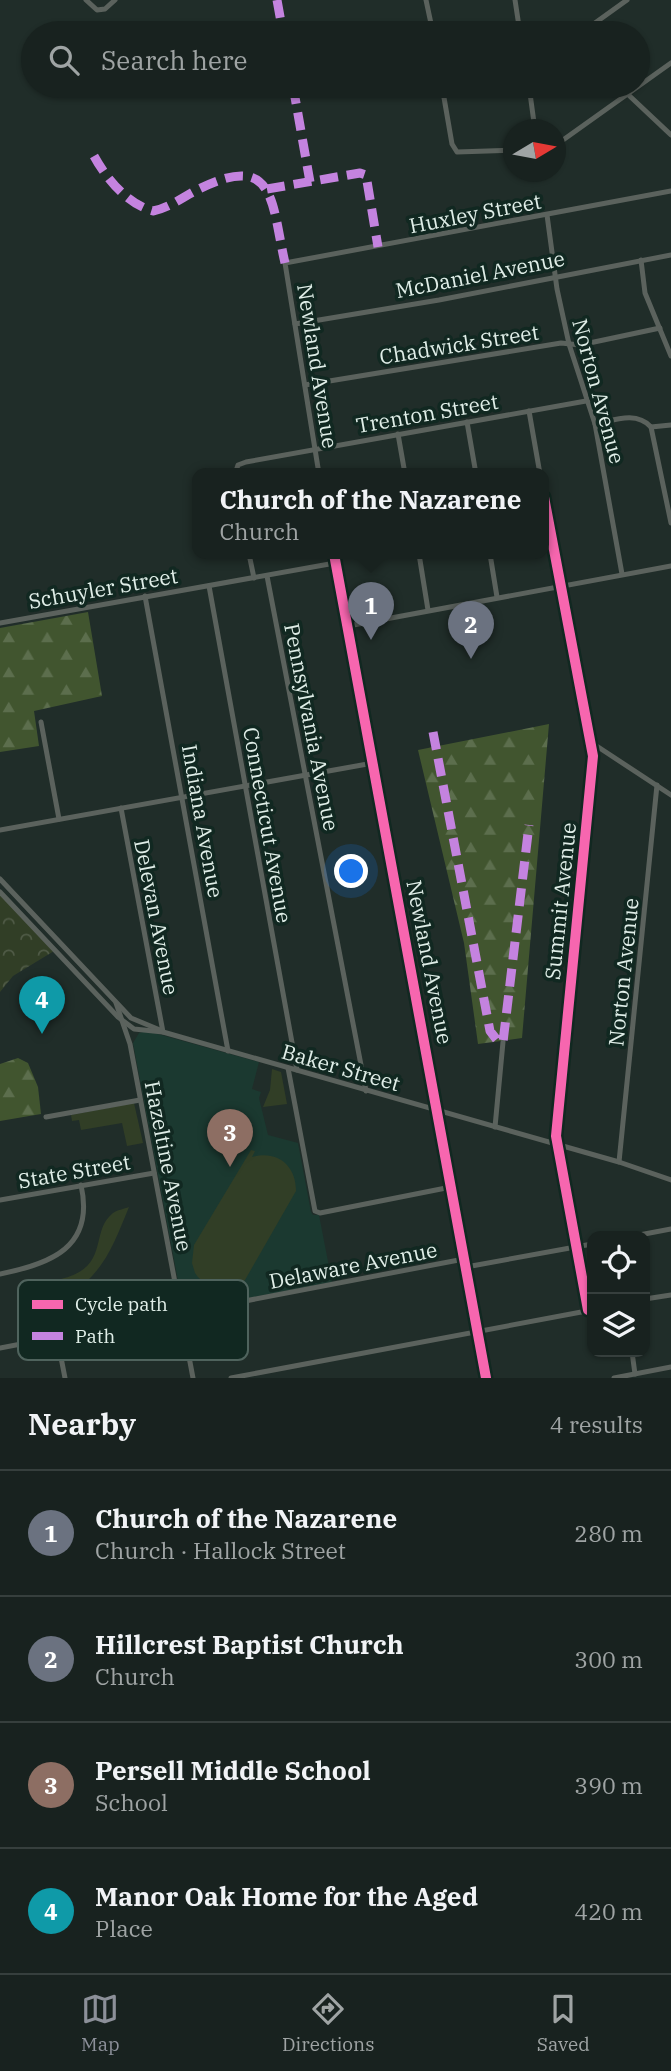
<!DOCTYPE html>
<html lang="en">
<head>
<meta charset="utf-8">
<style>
	:root { --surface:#18221f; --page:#212a28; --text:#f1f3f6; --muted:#9fa4a4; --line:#363f3d; --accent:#8c9099 }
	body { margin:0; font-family:"IBM Plex Serif",serif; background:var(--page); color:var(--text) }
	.controls { position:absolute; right:21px; bottom:21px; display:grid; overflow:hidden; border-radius:14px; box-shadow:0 2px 5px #0004 }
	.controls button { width:63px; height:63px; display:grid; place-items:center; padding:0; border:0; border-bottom:2px solid var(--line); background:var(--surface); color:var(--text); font:35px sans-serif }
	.compass { position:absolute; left:503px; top:119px; width:63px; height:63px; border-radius:50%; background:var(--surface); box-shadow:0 2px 5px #0004; rotate:80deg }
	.you { position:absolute; left:352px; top:872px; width:24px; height:24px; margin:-18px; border:5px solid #fff; border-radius:50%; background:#1a73e8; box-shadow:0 0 0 10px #1a73e833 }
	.badge { display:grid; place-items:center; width:46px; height:46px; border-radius:50%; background:var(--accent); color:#fff; font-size:23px; font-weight:700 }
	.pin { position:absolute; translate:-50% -58px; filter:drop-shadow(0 2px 4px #0008) }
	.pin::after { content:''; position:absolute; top:37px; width:24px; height:21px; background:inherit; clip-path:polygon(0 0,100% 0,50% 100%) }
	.popup { position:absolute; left:192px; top:468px; width:357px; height:91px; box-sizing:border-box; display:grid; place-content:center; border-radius:14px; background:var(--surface); filter:drop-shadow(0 2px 5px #0005); font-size:23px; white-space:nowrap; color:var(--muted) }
	.popup b { font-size:26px; color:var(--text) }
	.popup::after { content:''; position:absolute; left:50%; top:100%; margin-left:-14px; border:14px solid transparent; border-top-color:var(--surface) }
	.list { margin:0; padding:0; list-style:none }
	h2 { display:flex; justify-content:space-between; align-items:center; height:91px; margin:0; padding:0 28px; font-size:30px }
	h2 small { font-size:23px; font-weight:400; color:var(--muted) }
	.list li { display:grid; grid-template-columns:46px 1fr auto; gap:21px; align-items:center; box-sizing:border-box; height:126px; padding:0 28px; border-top:2px solid var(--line) }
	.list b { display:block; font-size:26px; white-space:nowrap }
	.list p { margin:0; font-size:23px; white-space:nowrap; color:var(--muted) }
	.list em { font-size:23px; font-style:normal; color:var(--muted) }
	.icon { flex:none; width:38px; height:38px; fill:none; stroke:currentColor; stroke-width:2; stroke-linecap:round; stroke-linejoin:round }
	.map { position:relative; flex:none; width:671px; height:1378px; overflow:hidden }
	.search { position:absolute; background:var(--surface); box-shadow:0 2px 5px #0004; left:21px; right:21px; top:21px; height:77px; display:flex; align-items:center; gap:18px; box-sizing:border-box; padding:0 24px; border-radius:38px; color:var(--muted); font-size:26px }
	.sheet { height:595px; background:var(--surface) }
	nav { display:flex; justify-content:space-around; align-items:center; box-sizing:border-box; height:98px; border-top:2px solid var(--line); background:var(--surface); font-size:19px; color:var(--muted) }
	nav a { display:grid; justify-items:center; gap:4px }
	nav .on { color:var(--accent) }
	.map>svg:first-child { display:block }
	.built { fill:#1b3930 }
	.grass { fill:#313e26 }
	.forest { fill:url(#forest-firs) }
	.park { fill:url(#park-crowns) }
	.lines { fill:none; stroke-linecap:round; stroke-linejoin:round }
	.minor { stroke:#5b625d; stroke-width:5 }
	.quiet { stroke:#c483df; stroke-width:9; stroke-dasharray:18 9; stroke-linecap:butt }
	.cycleway-casing { stroke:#112821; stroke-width:15 }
	.cycleway { stroke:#f766af; stroke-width:10 }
	.labels { text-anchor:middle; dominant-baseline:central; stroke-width:7; stroke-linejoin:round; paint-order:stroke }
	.street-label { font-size:21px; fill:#e0eee8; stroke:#112821 }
	.key { fill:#112821; stroke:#4f635d; stroke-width:2 }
	.key-label { font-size:19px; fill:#e0eee8 }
</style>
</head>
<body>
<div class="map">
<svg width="671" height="1378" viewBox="0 0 671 1378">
	<defs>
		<pattern id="forest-firs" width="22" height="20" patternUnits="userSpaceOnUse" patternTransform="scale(1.75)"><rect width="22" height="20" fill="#41552f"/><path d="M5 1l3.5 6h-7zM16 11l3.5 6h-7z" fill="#5c6e4d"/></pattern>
		<pattern id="park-crowns" width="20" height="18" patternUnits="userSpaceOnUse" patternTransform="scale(1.75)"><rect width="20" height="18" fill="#313e26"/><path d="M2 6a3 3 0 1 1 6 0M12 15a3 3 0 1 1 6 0" fill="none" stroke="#4f5a46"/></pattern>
	</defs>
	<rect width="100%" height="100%" fill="#202d29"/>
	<path class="built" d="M 147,1031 L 259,1062 L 252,1089 L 261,1092 L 259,1098 L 268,1135 L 298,1143 L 311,1212 L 313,1215 L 319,1215 L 332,1282 L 191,1309 L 183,1307 L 133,1043 L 139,1033 Z"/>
	<g class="grass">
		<path d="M 272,1069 L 281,1072 L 287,1104 L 263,1107 L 270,1090 Z"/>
		<path d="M 134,1103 L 143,1143 L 127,1146 L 122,1123 L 81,1130 L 79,1120 L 72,1121 L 71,1115 Z"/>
		<path d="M 251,1150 L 255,1151 L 252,1157 C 277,1150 296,1165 296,1191 L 245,1280 C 228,1294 207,1291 195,1273 L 192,1263 L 194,1245 Z"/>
		<path d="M 129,1207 C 114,1243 104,1274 69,1294 L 61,1279 C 111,1267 89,1232 113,1213 C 117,1210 124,1209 129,1207 Z"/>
	</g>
	<g class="forest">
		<path d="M 88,612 L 102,696 L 34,711 L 39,746 L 0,752 L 0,628 Z"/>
		<path d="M 549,724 L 522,1038 L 478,1044 L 464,943 L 418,750 Z"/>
		<path d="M 18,1058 L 28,1063 L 38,1087 L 41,1114 L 0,1121 L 0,1064 Z"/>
	</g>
	<path class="park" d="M 0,894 L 54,951 L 13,976 L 0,992 Z"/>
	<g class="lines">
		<g class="minor">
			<path d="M 86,0 L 97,10 L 105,9 L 115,0"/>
			<path d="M 426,0 L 433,33"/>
			<path d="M 515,0 L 520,33"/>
			<path d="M 581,33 L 627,0"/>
			<path d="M 442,86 L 452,144 L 457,152 L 514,150"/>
			<path d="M 529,86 L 535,130"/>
			<path d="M 619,86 L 671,135"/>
			<path d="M 556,145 L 671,63"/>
			<path d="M 547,215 L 557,289 L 569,344 L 595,424 L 622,574"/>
			<path d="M 641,260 L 645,293 L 671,356"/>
			<path d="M 295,324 L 439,300 L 671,255"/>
			<path d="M 305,385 L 561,343 L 580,345 L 660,328"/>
			<path d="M 529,411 L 540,474"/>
			<path d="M 467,422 L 476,474"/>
			<path d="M 595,424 C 615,420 636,411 651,427 L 671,425"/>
			<path d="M 651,427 L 671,523"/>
			<path d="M 398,434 L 405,474"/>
			<path d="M 235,474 L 238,465 L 246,462 L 586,401"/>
			<path d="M 319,474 L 285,263 L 671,191"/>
			<path d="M 544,497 L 593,756 L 556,1136 L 588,1310"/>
			<path d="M 249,554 L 254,578"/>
			<path d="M 334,554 L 486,1378"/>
			<path d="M 419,554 L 428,610"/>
			<path d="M 490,554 L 497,597"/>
			<path d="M 267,576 L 366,1091"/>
			<path d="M 209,586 L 297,1070"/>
			<path d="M 145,596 L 228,1051"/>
			<path d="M 0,623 L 335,563"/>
			<path d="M 348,626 L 671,566"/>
			<path d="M 41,722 L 59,819"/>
			<path d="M 589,741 L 671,795"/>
			<path d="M 121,808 L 163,1032"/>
			<path d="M 0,830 L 373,763"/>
			<path d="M 0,879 L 131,1018 L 160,1030"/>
			<path d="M 0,892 L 118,1017 L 134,1029 L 163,1032 L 619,1162 L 671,1180"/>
			<path d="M 116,1003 L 130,1044 L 193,1378"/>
			<path d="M 288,1068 L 315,1211 L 320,1213 L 451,1187"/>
			<path d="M 46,1117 L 140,1100"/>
			<path d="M 495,1127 L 503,1042"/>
			<path d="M 619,1162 L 657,785"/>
			<path d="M 0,1200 L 154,1173"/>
			<path d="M 634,1236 L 671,1229"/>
			<path d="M 466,1267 L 592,1244"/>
			<path d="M 0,1274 C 51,1264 95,1247 81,1185"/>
			<path d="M 645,1299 L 671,1295"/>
			<path d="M 57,1337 L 65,1378"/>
			<path d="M 0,1348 L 464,1259"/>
			<path d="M 632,1352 L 635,1374"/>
			<path d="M 231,1378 L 592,1310"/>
			<path d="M 614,1378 L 671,1367"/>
		</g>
		<g class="quiet">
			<path d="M 277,0 L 283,33"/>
			<path d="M 293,86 L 310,182"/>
			<path d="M 94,156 C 106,178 127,204 153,211 C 169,208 183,197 197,190 C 276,150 271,202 285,263"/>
			<path d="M 267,189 L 360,173 L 366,175 L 378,247"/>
			<path d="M 433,732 L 490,1031 L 497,1040 L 503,1042 L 529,825"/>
		</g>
		<defs>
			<g id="cycleway">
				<path d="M 544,497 L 593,756 L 556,1136 L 588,1310"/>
				<path d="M 334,554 L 486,1378"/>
			</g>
		</defs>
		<use href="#cycleway" class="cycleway-casing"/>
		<use href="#cycleway" class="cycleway"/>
	</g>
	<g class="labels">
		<g class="street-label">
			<text transform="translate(475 213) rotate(-11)">Huxley Street</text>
			<text transform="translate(480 274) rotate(-11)">McDaniel Avenue</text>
			<text transform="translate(459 344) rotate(-9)">Chadwick Street</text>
			<text transform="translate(318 366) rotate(81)">Newland Avenue</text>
			<text transform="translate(599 391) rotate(75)">Norton Avenue</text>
			<text transform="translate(427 413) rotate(-10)">Trenton Street</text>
			<text transform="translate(103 588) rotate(-10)">Schuyler Street</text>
			<text transform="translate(312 727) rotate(79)">Pennsylvania Avenue</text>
			<text transform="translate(203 821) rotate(80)">Indiana Avenue</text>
			<text transform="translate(268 825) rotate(80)">Connecticut Avenue</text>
			<text transform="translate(560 901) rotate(-84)">Summit Avenue</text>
			<text transform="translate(157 917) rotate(79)">Delevan Avenue</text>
			<text transform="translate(430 962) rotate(79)">Newland Avenue</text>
			<text transform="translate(623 972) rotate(-84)">Norton Avenue</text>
			<text transform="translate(341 1067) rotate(16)">Baker Street</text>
			<text transform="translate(169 1166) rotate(79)">Hazeltine Avenue</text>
			<text transform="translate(74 1171) rotate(-10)">State Street</text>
			<text transform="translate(353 1265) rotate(-11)">Delaware Avenue</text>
		</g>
	</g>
	<rect x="18" y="1280" width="230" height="80" rx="10" class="key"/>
	<rect x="32" y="1300" width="31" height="9" fill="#f766af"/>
	<rect x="32" y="1332" width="31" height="8" fill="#c483df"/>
	<g class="key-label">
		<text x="75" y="1311">Cycle path</text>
		<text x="75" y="1343">Path</text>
	</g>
</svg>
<div class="controls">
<button><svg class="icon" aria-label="locate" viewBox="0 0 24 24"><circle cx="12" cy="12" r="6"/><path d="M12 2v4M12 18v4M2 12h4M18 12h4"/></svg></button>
<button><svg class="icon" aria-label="layers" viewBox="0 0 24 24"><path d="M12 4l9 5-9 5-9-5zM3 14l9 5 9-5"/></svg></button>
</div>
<svg class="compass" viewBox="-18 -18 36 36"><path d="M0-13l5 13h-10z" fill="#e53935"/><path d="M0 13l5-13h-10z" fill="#9fa4a4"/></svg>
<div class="you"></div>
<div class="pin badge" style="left:371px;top:640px;background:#6b7280">1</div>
<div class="popup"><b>Church of the Nazarene</b>Church</div>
<div class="pin badge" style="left:471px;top:659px;background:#6b7280">2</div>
<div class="pin badge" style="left:230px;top:1167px;background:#8d6e63">3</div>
<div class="pin badge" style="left:42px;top:1034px;background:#0f9aa8">4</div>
<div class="search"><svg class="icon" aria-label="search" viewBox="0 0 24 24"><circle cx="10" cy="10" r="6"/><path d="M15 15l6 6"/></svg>Search here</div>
</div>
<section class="sheet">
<h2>Nearby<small>4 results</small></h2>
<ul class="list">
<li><span class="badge" style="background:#6b7280">1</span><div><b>Church of the Nazarene</b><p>Church · Hallock Street</p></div><em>280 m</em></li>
<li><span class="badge" style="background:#6b7280">2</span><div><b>Hillcrest Baptist Church</b><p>Church</p></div><em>300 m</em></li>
<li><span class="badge" style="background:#8d6e63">3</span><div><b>Persell Middle School</b><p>School</p></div><em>390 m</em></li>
<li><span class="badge" style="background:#0f9aa8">4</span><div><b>Manor Oak Home for the Aged</b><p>Place</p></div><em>420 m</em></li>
</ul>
</section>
<nav>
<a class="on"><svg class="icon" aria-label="map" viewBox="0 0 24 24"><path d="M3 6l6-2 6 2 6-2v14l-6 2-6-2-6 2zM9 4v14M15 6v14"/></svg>Map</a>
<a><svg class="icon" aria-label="directions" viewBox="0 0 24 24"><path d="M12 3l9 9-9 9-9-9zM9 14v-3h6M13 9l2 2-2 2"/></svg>Directions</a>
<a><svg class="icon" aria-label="saved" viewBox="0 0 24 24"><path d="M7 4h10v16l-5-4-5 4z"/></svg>Saved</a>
</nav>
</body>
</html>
